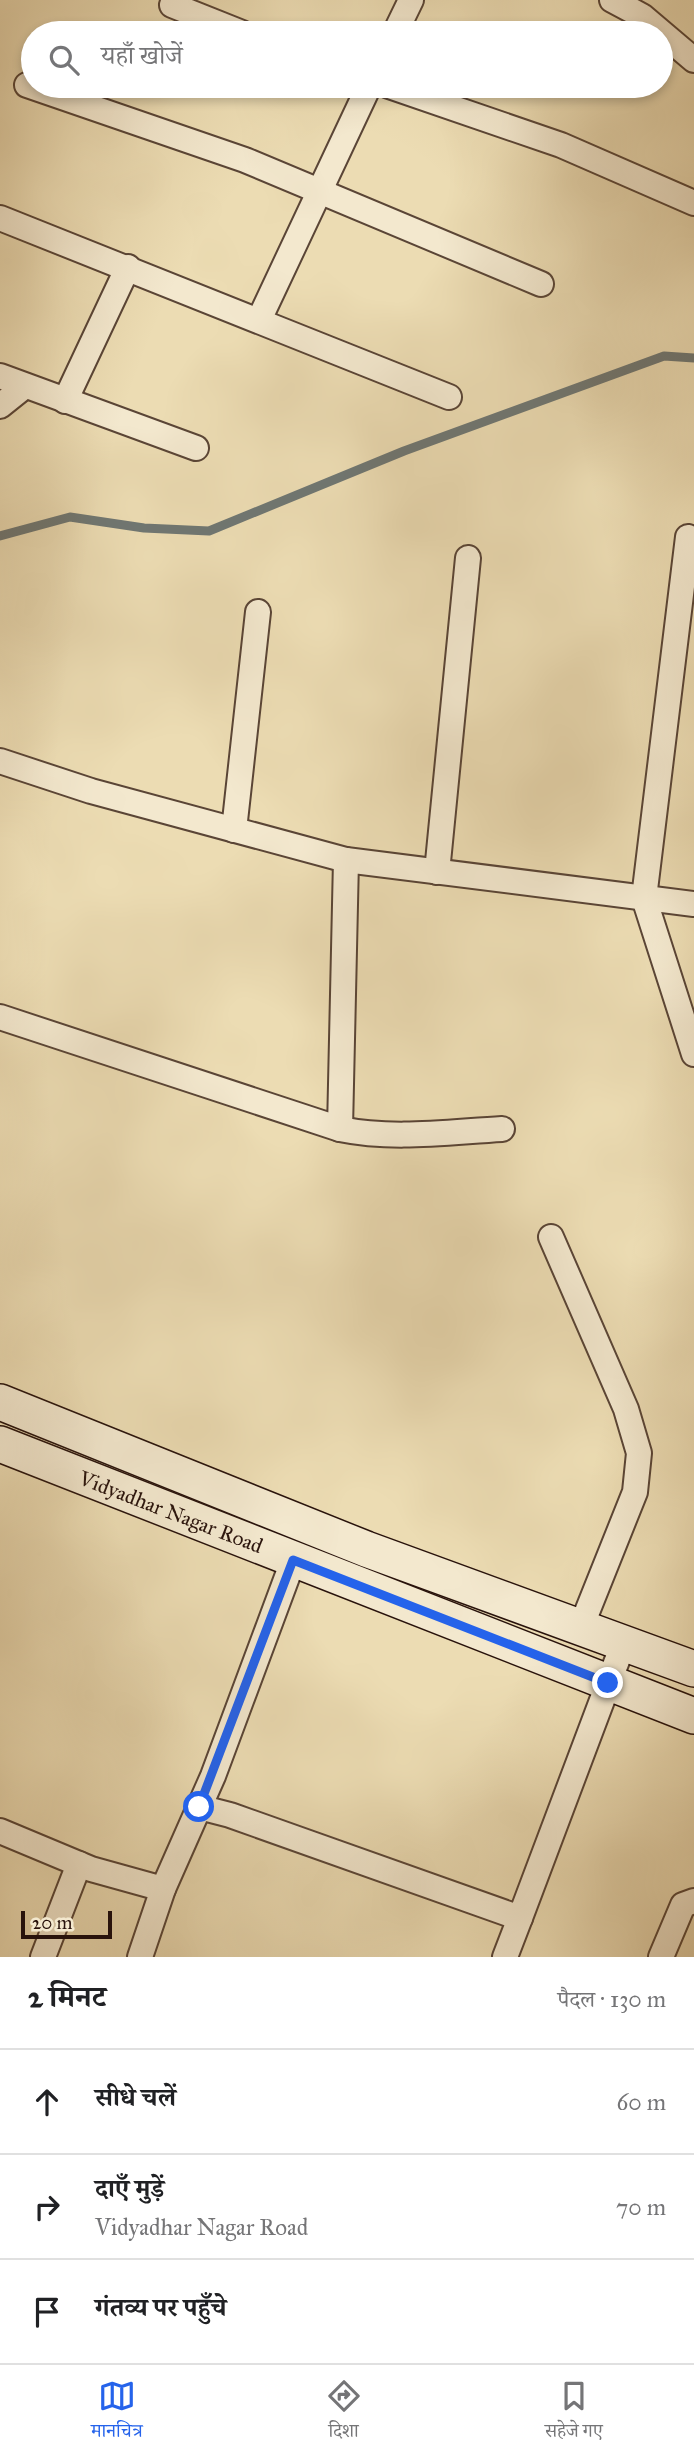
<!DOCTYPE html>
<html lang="hi">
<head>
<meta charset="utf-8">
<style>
	:root { --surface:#fff; --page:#f6f6f6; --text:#202124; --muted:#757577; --line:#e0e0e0; --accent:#2563eb }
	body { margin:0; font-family:"IM FELL Great Primer","Noto Serif Devanagari",serif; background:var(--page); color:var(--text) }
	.scale { position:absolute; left:21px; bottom:18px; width:91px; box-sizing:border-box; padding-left:7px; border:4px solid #29130c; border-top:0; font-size:19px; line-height:24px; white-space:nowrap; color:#29130c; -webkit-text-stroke:5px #f3e8ce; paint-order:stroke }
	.stop { position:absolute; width:21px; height:21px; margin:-16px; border:5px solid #2563eb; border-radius:50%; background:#fff }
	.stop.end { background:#2563eb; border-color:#fff; box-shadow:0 2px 7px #0008 }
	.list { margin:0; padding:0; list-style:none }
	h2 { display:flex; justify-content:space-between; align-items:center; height:91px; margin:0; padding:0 28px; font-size:30px }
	h2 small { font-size:23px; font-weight:400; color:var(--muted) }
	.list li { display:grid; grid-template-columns:46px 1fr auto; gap:21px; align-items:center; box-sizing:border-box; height:105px; padding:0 28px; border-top:2px solid var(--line) }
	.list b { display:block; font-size:26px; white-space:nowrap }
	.list p { margin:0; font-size:23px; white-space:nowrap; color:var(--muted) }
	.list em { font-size:23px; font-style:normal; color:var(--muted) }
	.icon { flex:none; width:38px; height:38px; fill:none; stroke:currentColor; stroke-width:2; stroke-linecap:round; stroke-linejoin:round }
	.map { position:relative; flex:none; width:694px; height:1957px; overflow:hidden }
	.search { position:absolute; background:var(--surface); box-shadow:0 4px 10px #0003; left:21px; right:21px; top:21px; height:77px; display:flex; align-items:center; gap:18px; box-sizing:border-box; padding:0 24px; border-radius:38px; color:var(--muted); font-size:26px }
	.sheet { height:406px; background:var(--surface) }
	nav { display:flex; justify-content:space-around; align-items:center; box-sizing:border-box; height:98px; border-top:2px solid var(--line); background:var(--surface); font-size:19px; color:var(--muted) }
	nav a { display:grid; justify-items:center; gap:4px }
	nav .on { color:var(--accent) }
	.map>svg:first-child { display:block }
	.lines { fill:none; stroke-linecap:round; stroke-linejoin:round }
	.stream { stroke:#6f7773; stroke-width:9 }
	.street-casing { stroke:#5a4536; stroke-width:28 }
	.secondary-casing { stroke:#29130c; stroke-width:38 }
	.street { stroke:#f3e8ce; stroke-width:24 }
	.secondary { stroke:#f3e8ce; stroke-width:35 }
	.route { stroke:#2563eb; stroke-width:9 }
	.labels { text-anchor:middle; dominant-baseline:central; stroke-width:6; stroke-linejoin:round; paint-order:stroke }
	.street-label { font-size:21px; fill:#29130c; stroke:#f3e8ce }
</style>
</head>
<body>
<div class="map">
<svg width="694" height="1957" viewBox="0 0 694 1957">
	<rect width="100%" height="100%" fill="#ecdcb3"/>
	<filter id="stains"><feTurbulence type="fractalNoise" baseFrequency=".00286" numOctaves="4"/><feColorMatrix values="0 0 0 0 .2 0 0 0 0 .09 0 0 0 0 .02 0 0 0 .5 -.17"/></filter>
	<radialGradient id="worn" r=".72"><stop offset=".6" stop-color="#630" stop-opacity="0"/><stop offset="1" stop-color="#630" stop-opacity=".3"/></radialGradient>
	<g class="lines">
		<path class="stream" d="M 0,536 L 70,517 L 144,528 L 209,531 L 404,451 L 664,356 L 694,358"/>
		<defs>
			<g id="street">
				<path d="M 612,0 L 642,16 L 694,60"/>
				<path d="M 172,5 L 242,33"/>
				<path d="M 395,33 L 411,0"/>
				<path d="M 27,85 L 245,160 L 541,284"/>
				<path d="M 389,86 L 561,145 L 694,203"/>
				<path d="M 0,218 L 449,397"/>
				<path d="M 259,320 L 369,86"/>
				<path d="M 0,376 L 196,448"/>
				<path d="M 65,401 L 128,267"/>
				<path d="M 0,406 L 25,386"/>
				<path d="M 688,537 L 644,898 L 694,1054"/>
				<path d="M 0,761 L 91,791 L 346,860"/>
				<path d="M 234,830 L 258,612"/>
				<path d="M 437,872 L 468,558"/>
				<path d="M 0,1017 L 340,1129 L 346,860 L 694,904"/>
				<path d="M 340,1129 C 393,1140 448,1132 502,1129"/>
				<path d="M 551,1237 L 626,1409 L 639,1453 L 635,1492 L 581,1627"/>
				<path d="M 199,1807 L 230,1815 L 520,1918 L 624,1642"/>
				<path d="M 0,1831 L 91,1869 L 163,1889 L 213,1776 L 293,1561"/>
				<path d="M 43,1957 L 79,1864"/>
				<path d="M 140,1957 L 163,1889"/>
				<path d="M 505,1957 L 520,1918"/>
				<path d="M 661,1957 L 683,1905 L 694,1901"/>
			</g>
			<g id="secondary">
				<path d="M 0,1402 L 366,1549 L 694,1669"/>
				<path d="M 0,1444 L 694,1716"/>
			</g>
		</defs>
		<use href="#street" class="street-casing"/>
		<use href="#secondary" class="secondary-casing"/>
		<use href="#street" class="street"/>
		<use href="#secondary" class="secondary"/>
	</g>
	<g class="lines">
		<path class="route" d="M 199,1807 L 293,1560 L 608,1683"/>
	</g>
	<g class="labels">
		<g class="street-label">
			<text transform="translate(171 1512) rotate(21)">Vidyadhar Nagar Road</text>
		</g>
	</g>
	<rect width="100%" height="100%" filter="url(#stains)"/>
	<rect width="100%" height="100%" fill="url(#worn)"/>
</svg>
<div class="scale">20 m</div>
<div class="stop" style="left:199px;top:1807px"></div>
<div class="stop end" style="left:608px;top:1683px"></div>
<div class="search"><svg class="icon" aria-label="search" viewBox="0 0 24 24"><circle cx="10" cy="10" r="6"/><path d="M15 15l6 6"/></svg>यहाँ खोजें</div>
</div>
<section class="sheet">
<h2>2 मिनट<small>पैदल · 130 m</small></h2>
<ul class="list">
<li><svg class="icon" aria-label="ahead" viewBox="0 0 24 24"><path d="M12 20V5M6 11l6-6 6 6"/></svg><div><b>सीधे चलें</b></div><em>60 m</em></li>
<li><svg class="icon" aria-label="right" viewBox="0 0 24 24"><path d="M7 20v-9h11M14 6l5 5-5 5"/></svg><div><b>दाएँ मुड़ें</b><p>Vidyadhar Nagar Road</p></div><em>70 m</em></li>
<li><svg class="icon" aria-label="arrive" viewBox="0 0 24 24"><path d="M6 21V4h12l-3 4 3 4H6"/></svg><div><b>गंतव्य पर पहुँचे</b></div></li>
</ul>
</section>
<nav>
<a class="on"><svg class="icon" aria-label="map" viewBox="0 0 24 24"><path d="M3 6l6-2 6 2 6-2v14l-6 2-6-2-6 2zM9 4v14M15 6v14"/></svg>मानचित्र</a>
<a><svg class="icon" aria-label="directions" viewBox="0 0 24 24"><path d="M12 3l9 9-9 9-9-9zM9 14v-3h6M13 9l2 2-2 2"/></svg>दिशा</a>
<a><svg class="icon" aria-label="saved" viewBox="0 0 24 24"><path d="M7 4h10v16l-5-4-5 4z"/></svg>सहेजे गए</a>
</nav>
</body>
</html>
